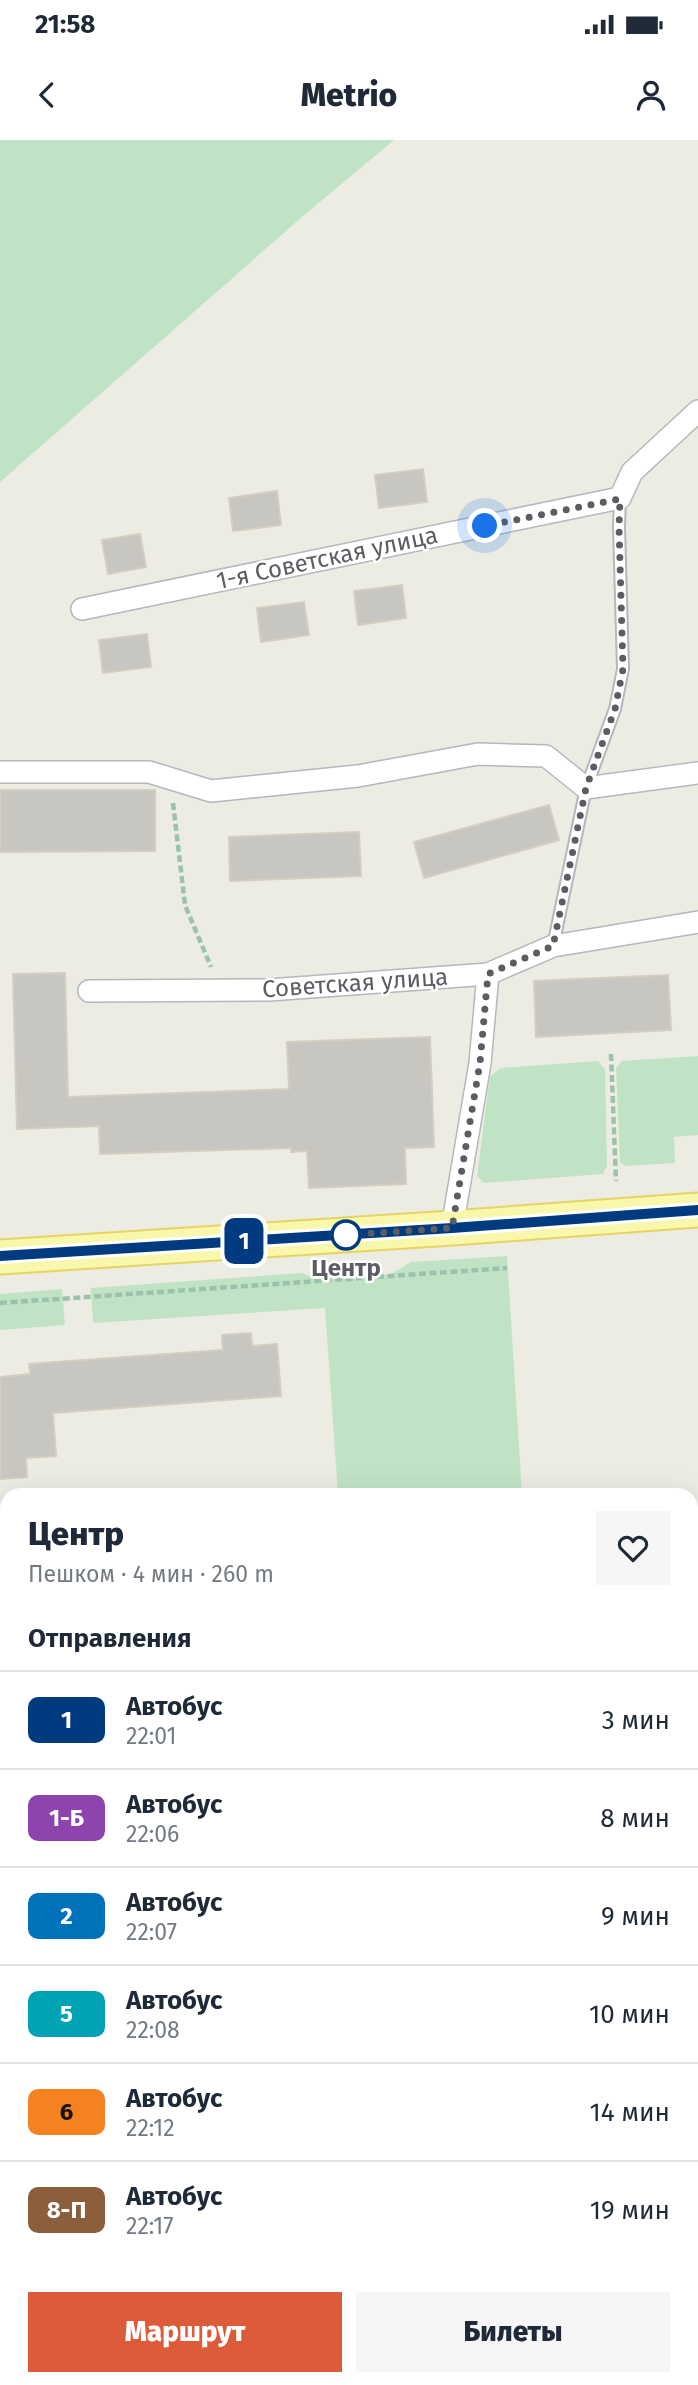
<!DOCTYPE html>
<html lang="ru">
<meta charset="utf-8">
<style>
:root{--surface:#fff;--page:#f6f6f7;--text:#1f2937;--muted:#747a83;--line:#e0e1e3;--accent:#dc5b39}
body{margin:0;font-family:"Fira Sans",sans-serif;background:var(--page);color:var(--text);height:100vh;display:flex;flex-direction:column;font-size:26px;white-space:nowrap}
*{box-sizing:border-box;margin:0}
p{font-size:23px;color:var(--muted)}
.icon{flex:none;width:38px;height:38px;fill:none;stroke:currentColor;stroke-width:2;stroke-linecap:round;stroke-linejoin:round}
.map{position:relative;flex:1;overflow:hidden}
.sheet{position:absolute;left:0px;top:1348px;width:698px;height:898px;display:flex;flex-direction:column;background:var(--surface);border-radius:21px 21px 0 0;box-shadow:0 7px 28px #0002}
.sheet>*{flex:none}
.badge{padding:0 14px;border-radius:10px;font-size:24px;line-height:46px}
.you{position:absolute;width:35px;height:35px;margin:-18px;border:5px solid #fff;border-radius:50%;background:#1a73e8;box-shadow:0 0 0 10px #1a73e833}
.map>.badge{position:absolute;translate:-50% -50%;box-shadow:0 0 0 4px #fff}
h2{padding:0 28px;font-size:26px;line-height:63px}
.round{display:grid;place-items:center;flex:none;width:74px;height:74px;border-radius:0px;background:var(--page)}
.headline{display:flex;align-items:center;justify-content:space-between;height:119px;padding:0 28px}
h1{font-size:33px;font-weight:800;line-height:52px}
.button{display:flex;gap:14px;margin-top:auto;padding:14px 28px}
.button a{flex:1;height:80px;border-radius:0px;background:var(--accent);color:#fff;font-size:28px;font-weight:800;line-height:80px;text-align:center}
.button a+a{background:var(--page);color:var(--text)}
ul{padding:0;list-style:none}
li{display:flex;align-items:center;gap:21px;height:98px;padding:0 28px;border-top:2px solid var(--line)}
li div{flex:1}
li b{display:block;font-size:26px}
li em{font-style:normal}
li .badge{min-width:77px;font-weight:700;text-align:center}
.status{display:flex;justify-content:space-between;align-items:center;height:49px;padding:0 35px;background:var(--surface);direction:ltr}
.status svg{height:19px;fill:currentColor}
header{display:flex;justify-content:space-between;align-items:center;height:91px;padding:0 28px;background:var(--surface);font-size:32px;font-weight:800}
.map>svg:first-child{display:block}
.green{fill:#c1e3c5}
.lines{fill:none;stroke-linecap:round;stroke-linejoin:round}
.river{stroke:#a7caf9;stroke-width:47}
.building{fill:#c8c6c0;stroke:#d1cec2;stroke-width:2}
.service-casing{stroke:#b5b7bc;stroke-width:14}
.minor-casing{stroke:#b5b7bc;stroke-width:24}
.primary-casing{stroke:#e7d362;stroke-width:37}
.path{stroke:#9bc3ab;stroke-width:4.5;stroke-dasharray:7 3.5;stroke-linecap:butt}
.service{stroke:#fff;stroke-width:10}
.minor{stroke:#fff;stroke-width:21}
.primary{stroke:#f9f7ac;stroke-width:33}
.line-casing{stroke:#fff;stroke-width:16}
.line{stroke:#003b80;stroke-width:10}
.walk{stroke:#5b5d63;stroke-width:7;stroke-dasharray:0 12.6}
.stop-dot{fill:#fff;stroke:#003b80;stroke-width:3.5}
.labels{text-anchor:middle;stroke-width:5;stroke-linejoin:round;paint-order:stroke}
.street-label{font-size:24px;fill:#5b5d63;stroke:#fff}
.stop-label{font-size:24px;font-weight:bold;fill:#5b5d63;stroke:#fff}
</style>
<div class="status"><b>21:58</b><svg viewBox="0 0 49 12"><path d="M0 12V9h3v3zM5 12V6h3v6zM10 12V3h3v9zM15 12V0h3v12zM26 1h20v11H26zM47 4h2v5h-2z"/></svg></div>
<header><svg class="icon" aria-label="back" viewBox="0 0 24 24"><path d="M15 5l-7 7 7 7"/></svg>Metrio<svg class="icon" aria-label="person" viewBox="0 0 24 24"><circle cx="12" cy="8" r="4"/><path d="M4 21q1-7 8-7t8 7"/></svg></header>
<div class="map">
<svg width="698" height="2245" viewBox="0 0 698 2245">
<rect width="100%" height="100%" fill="#edece3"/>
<g class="green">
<polygon points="0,0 394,0 310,70 0,342"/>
<polygon points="698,916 698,995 674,997 675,1023 625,1026 620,1022 616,928 622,921"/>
<polygon points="598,921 605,929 607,1026 603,1034 484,1043 477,1036 490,936 501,928"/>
<polygon points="507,1116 522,1354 338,1354 325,1168 93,1183 91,1148 301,1133 321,1140 391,1134 411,1122"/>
<polygon points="62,1149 65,1185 0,1190 0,1154"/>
<polygon points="0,1670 7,1672 7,1747 0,1748"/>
<polygon points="0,1855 7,1855 7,2238 691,2238 691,1985 698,1987 698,2245 0,2245"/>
</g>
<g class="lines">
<g class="river">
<polyline points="0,1816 7,1815"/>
<polyline points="691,1963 698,1964"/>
</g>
</g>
<g class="building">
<polygon points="423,329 427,362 379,368 375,335"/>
<polygon points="277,351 281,385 233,391 229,358"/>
<polygon points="140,394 146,427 108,434 102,400"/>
<polygon points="402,445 406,478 358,485 354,451"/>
<polygon points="304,462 309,495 261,502 257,468"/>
<polygon points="147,494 151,527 103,533 99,500"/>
<polygon points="0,650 155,650 155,711 0,712"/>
<polygon points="549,665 559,700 424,738 414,702"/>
<polygon points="359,692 361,736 230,741 229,697"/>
<polygon points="65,833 68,957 289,949 287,902 430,897 434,1007 405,1008 406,1044 309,1048 307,1011 291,1012 291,1008 100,1014 99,986 17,989 13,834"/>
<polygon points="668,835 671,890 536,897 534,841"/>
<polygon points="251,1193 252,1206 277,1204 281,1256 53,1273 56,1316 26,1318 27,1337 0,1339 0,1237 30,1234 29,1224 223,1210 222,1195"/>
</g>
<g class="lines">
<g class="service-casing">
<polyline id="service" points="553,806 586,648 615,569 623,529 619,387 620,358"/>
</g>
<g class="minor-casing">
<g id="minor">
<polyline points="82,469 620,358 632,332 698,271"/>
<polyline points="0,632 149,632 211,651 358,636 478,614 546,616 586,648 698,633"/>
<polyline points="89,851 269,850 488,834 553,806 698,782"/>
<polyline points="452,1088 480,923 488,834"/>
<polyline points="0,1451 7,1453"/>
<polyline points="691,1705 698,1706"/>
</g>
</g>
<g class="primary-casing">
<polyline id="primary" points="0,1117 452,1088 698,1070"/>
</g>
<g class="path">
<polyline points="173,663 185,765 211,827"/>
<polyline points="611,914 616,1041"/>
<polyline points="0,1163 507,1128"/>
<polyline points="691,2044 698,2040"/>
<polyline points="110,2238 116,2245"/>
<polyline points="401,2238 406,2245"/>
<polyline points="44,2245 51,2238"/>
<polyline points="343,2245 351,2238"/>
<polyline points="437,2245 445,2238"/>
</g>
<use href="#service" class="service"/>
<use href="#minor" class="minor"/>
<use href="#primary" class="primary"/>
</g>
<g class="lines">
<g class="line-casing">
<polyline id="line" points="0,1116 452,1088 698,1070"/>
</g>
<use href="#line" class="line"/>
<polyline class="walk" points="346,1095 452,1088 480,923 488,834 553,806 586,648 615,569 623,529 619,387 620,359 485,386"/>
</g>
<circle class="stop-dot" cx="346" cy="1095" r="14"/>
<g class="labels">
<g class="street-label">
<text transform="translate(327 418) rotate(-12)" y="8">1-я Советская улица</text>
<text transform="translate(355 843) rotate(-4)" y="8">Советская улица</text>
</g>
<g class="stop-label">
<text x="346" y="1136">Центр</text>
</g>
</g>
</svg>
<div class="you" style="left:485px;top:386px"></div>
<b class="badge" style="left:244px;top:1101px;background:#003b80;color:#fff">1</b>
<section class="sheet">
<div class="headline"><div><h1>Центр</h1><p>Пешком · 4 мин · 260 m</p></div><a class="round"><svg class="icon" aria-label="heart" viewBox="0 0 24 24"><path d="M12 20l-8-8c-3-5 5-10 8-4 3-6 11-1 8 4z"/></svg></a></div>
<h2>Отправления</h2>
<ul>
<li><span class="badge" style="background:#003b80;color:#fff">1</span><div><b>Автобус</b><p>22:01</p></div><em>3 мин</em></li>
<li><span class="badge" style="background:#8e44ad;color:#fff">1-Б</span><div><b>Автобус</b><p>22:06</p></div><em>8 мин</em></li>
<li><span class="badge" style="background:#0072bc;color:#fff">2</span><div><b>Автобус</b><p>22:07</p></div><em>9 мин</em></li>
<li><span class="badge" style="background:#00a3b4;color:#fff">5</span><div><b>Автобус</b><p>22:08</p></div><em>10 мин</em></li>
<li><span class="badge" style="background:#f58220;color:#111">6</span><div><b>Автобус</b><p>22:12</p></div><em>14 мин</em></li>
<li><span class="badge" style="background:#8b5e3c;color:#fff">8-П</span><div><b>Автобус</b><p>22:17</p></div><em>19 мин</em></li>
</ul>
<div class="button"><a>Маршрут</a><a>Билеты</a></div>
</section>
</div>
